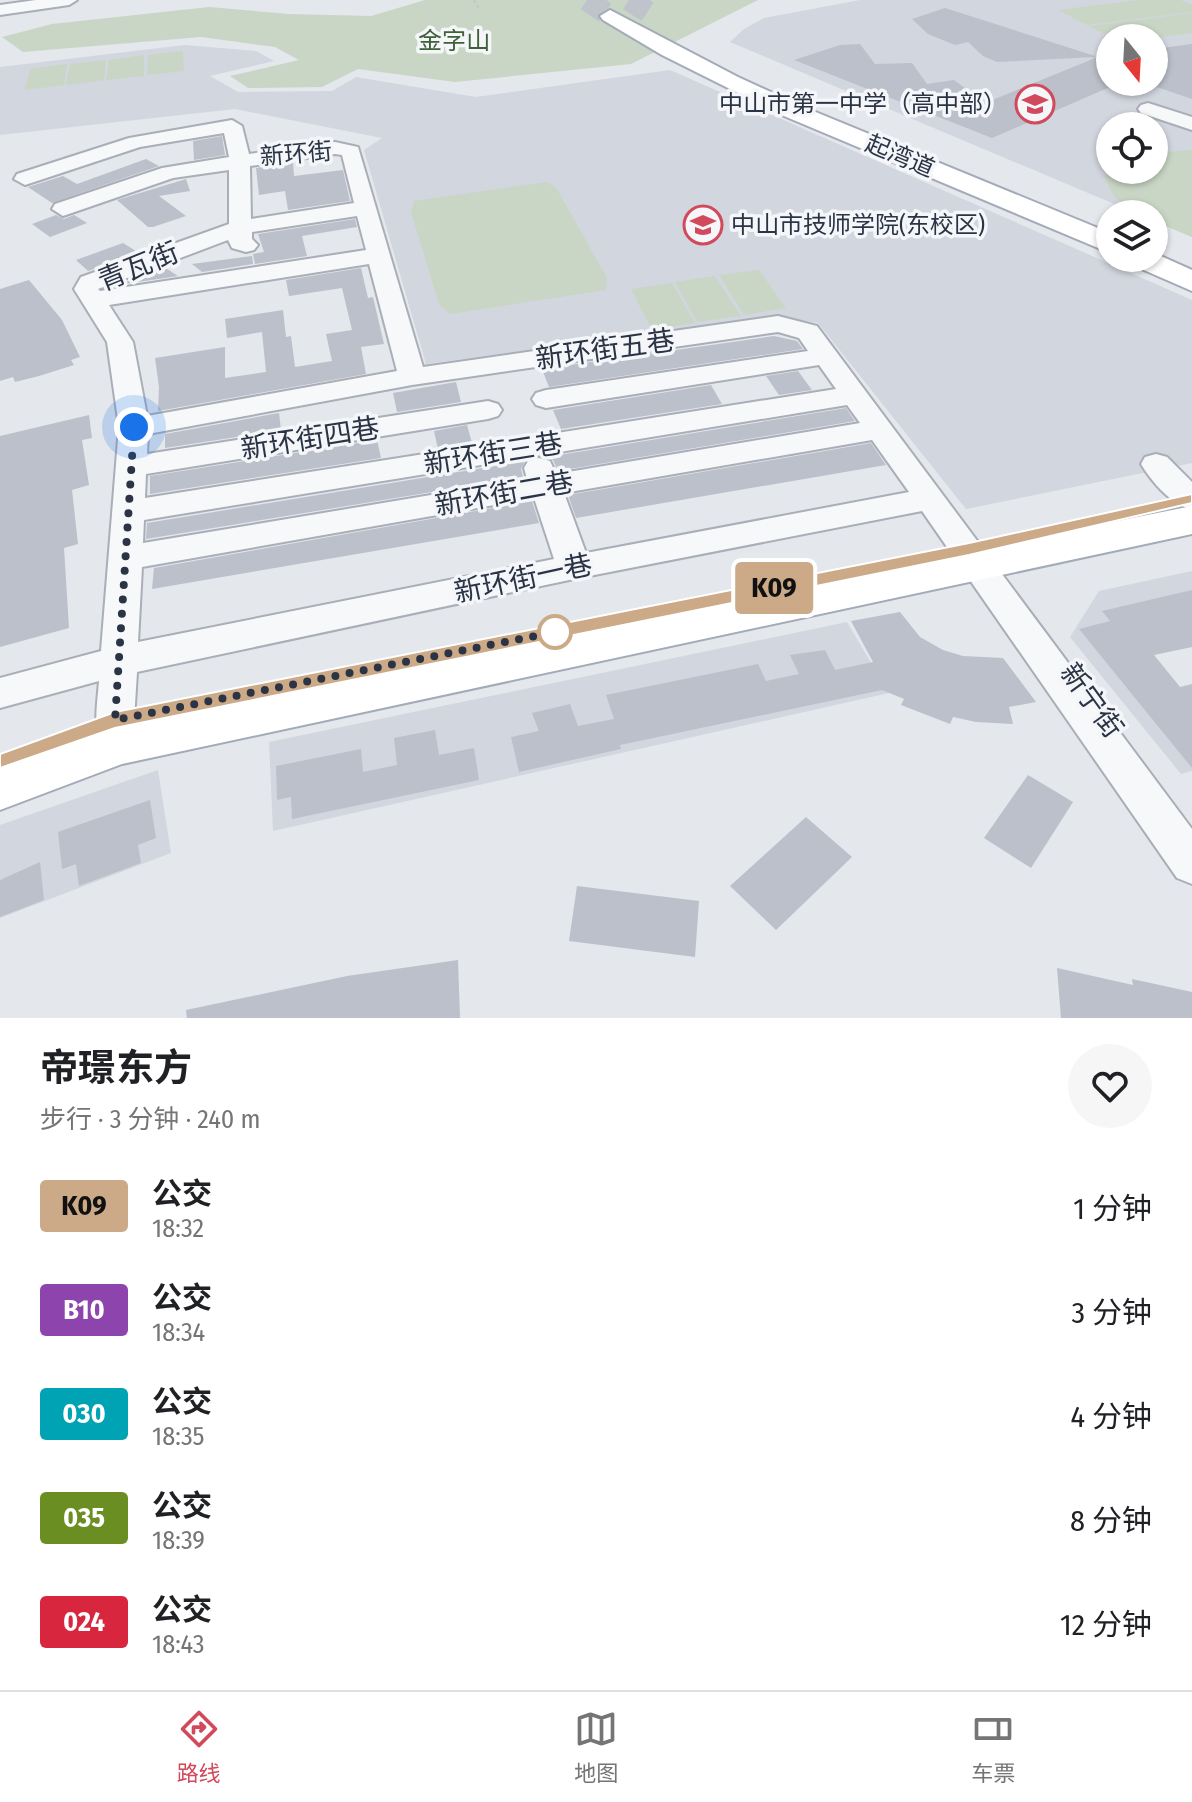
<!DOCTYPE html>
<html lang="zh">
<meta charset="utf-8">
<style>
:root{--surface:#fff;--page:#f6f6f6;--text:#202124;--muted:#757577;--line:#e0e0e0;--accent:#d1495b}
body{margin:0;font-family:"Fira Sans Condensed","Noto Sans SC",sans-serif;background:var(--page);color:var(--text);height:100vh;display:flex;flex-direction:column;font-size:30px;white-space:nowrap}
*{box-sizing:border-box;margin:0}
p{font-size:26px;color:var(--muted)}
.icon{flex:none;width:44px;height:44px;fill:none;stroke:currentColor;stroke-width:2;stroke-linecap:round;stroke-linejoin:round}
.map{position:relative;height:1018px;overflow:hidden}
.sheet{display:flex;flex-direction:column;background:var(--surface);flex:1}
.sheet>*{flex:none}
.badge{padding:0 16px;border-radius:6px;font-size:28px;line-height:52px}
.needle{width:52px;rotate:162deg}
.buttons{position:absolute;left:1096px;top:24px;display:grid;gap:16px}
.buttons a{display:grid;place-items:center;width:72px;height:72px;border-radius:50%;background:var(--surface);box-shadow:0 2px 6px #0004;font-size:40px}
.you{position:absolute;width:40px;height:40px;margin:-20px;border:6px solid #fff;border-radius:50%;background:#1a73e8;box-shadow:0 0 0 12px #1a73e833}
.map>.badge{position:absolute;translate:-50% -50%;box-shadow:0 0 0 4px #fff}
.round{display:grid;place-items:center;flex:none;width:84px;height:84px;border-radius:42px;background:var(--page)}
.headline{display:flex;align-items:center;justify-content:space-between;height:136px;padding:0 40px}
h1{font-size:38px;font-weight:700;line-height:60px}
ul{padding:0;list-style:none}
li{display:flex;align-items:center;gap:24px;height:104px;padding:0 40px}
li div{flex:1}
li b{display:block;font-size:30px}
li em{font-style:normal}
li .badge{min-width:88px;font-weight:700;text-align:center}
.tab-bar{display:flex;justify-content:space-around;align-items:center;height:112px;border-top:2px solid var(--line);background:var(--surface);font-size:22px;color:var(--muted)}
.tab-bar a{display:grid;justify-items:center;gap:4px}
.tab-bar .current{color:var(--accent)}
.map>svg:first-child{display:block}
.built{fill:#d2d6de;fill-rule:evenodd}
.green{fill:#c9d6c5}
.building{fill:#bbc0ca}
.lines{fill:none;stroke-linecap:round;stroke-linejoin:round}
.major-tunnel{stroke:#bfc3cb;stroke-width:22;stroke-dasharray:22 11;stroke-linecap:butt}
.minor-casing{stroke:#a9aeb7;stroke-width:4}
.major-casing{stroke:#a3abb8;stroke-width:4}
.path{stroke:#c2c5cb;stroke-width:2;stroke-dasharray:3 3;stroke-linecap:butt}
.minor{fill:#f7f8fa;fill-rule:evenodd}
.major{fill:#fff;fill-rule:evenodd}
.line{fill:#ca8;stroke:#fff;stroke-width:2}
.walk{stroke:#2b3445;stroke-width:8;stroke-dasharray:0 14.4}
.stop-dot{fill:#fff;stroke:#ca8;stroke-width:4}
.labels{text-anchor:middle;stroke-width:7;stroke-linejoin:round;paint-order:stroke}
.far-park-label{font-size:24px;fill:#3f6138;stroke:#f4f6f9}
.far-poi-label{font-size:24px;fill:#2b3445;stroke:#f4f6f9;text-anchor:end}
.far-street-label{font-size:24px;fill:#2b3445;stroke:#f4f6f9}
.street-label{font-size:28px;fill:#2b3445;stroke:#f4f6f9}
</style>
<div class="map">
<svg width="1192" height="1018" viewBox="0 0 1192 1018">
<rect width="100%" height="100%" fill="#e4e7ec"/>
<g class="built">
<path d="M 860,0 L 1192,0 L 1192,237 L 1154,221 L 1154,214 L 1138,214 L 730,42 L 744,29 L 764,18 ZM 1110,38 L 1154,38 L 1154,82 L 1110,82 ZM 1110,126 L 1154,126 L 1154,170 L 1110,170 Z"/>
<polygon points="185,45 256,51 274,61 210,76 238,92 332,91 356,77 476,97 670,70 1192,300 1192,463 966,509 818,323 779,317 426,364 364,150 382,138 235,109 0,135 0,67"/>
<polygon points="1192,571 1192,641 1142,652 1192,711 1192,771 1181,774 1070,637 1099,591"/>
<polygon points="847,622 889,693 273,831 269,742"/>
<polygon points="158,770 171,853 0,918 0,825"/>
</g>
<g class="green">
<polygon points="425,0 758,0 631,64 455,82 358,69 322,87 248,88 230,76 299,60 275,47 201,37 23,52 2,37 52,24 209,7 289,14 371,16"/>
<polygon points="1138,0 1181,0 1192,5 1192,12 1087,25 1058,10"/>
<polygon points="1192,13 1192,33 1153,38 1112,38 1089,26"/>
<polygon points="183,51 184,71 147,75 148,55"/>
<polygon points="144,55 144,76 106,80 109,60"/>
<polygon points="106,60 104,80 66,85 70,64"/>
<polygon points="67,64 64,85 25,90 30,69"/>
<path d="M 1192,150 L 1192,237 L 1154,221 L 1154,214 C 1127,214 1114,201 1104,176 L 1110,165 L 1110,170 L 1154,170 L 1154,153 Z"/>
<polygon points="547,182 557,189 607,278 606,290 450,314 439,304 411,212 414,201"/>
<polygon points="759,270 786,308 744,315 719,275"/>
<polygon points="715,276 741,316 697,322 675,282"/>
<polygon points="672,283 695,323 652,330 631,289"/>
</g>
<g class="building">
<polygon points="945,8 1095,56 1095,57 997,62 983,56 968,42 955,45 928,34 912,19"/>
<polygon points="860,44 875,64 912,63 927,84 954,80 985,103 1110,52 1110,87 992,138 794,60 840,45"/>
<polygon points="1192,44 1192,99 1154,86 1154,49"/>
<polygon points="222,136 225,155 194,160 193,141"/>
<polygon points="146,159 159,166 52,203 28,187 63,176 77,184"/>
<polygon points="293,163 294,176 343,170 350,201 288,210 285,191 259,195 256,168"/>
<polygon points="186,179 190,191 159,196 186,216 153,227 148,227 117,200"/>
<polygon points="56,215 64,219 74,215 87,223 50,237 32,224"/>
<polygon points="355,219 357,227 302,236 307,256 255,264 253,254 264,252 258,234"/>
<polygon points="123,243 139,253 88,271 76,260"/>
<polygon points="252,256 253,264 202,272 192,264"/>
<polygon points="164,267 178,276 125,284 125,282"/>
<polygon points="361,268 368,298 373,297 384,344 361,347 366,374 158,411 159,387 155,358 225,347 225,378 266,372 262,332 227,338 225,319 283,310 286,337 291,336 295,367 332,361 326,334 352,330 342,288 289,296 286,280"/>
<polygon points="29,280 62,320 80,357 71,360 74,365 39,376 15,382 13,377 0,381 0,289"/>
<polygon points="774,336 797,341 803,349 549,387 542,369"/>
<polygon points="798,371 812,390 779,395 766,376"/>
<polygon points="456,382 461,402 397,412 393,393"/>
<polygon points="711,385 722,404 561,429 553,410"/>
<polygon points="846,408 855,421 558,471 553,460 547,457"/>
<polygon points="279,413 281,430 165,448 165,434"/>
<polygon points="89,415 92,438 82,440 89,485 72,490 78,544 64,548 69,628 0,647 0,436"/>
<polygon points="467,425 472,443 438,449 434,431"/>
<polygon points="377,440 381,458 150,494 150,476"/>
<polygon points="871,443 886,465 576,518 568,495"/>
<polygon points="525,461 521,469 523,477 146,539 147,523"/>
<polygon points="532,501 539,523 152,589 154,568"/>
<polygon points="1192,590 1192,647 1154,655 1180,687 1192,684 1192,768 1079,629 1110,621 1102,611"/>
<polygon points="900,612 920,637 943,650 963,656 1003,658 1036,702 1009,707 1013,724 976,722 953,717 950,724 901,705 904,699 882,690 620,745 621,749 519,772 511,737 539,731 532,713 570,704 578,726 614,719 606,695 758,664 766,681 799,674 790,655 825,650 835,670 873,662 851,621"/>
<polygon points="435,730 439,755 474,748 479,780 292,819 291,797 277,800 276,766 361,749 363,772 397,765 394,738"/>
<polygon points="1028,775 1073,802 1031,868 984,838"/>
<polygon points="150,800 156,838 138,845 141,863 79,886 76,864 62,869 58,832"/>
<polygon points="806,817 852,857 776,930 730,886"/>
<polygon points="40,862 44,900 0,917 0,880"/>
<polygon points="577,886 699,901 695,957 569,941"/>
<polygon points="458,960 460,1018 187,1018 186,1010 347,976"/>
<polygon points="1057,968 1133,985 1132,979 1192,992 1192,1018 1061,1018"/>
</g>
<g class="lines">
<g class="major-tunnel">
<polyline points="587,0 610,16"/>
<polyline points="629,0 648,12"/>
</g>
<g class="minor-casing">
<g id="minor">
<polygon points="36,0 77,0 69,5 0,15 0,5"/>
<polygon points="1148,103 1192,117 1192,130 1141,113 1138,109 1141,105"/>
<path d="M 232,120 L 242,126 L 249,154 L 335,142 L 358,147 L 423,367 L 778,316 L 817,326 L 1192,829 L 1192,884 L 1177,878 L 922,511 L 574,579 L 137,672 L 134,720 L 138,744 L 132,756 L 118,761 L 104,756 C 92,732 97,707 99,681 L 0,708 L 0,678 L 101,651 L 119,427 L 107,342 L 74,289 L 81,277 L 229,224 L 229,170 L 173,178 L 63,216 L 52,209 L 55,204 L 162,168 L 229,157 L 224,133 L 140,147 L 25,185 L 14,179 L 17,174 L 129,138 ZM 335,154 L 342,155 L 354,203 L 251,219 L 250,166 ZM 357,216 L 366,250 L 100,291 L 98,289 L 228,240 L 232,248 L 246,252 L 254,250 L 258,245 L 252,239 L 252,232 ZM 369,264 L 397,371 L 147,416 L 133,342 L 109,305 ZM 778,332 L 799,338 L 808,351 L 546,390 L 536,393 L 532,399 L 536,405 L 546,408 L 819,365 L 836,389 L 145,498 L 146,474 L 488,419 L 498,416 L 502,410 L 498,404 L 488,401 L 147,454 L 148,434 L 412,385 ZM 847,405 L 860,423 L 556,474 L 550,461 L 539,458 L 528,461 L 524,468 L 527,479 L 143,543 L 144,520 ZM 872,440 L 909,492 L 586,553 L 564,493 ZM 534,498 L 554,559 L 138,642 L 142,567 Z"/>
<path d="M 1156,454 L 1167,457 L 1192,482 L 1192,509 C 1172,506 1151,481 1141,464 L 1145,457 Z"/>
</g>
</g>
<g class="major-casing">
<g id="major">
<polygon points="610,10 738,77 801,106 1110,233 1110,253 784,116 662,55 603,20 600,16"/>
<polygon points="1154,253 1192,270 1192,291 1130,264 1126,258 1154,258"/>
<polygon points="1192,506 1192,534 122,764 0,810 0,766 118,723"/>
</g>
</g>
<polyline class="path" points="474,0 479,9"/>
<use href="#minor" class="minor"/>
<use href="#major" class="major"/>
</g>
<polygon class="line" points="1192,494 1192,503 969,555 115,728 0,768 0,754 115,712 969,543"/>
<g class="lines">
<polyline class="walk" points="134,427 115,720 555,632"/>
</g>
<defs>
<g id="school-ring" transform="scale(2)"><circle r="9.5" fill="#f4f6f9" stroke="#d1495b" stroke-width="1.5"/><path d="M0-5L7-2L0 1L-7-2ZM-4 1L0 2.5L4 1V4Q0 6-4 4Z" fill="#d1495b"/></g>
<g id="university-ring" transform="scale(2)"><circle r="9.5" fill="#f4f6f9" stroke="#d1495b" stroke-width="1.5"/><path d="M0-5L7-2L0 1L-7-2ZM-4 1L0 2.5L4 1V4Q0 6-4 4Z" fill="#d1495b"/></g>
</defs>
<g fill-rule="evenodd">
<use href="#school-ring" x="1035" y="104"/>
<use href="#university-ring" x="703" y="225"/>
</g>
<circle class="stop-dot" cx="555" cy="632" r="16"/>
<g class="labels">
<g class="far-park-label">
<text x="454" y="49">金字山</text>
</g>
<g class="far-poi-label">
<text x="1007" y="112">中山市第一中学（高中部）</text>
<text x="731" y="233" text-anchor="start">中山市技师学院(东校区)</text>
</g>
<g class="far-street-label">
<text transform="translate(296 154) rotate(-5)" y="8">新环街</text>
<text transform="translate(900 156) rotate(23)" y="8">起湾道</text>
</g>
<g class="street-label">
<text transform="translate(138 266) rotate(-22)" y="10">青瓦街</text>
<text transform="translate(605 349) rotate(-8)" y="10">新环街五巷</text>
<text transform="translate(310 438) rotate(-9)" y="10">新环街四巷</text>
<text transform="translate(493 453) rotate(-9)" y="10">新环街三巷</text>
<text transform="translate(504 493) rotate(-10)" y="10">新环街二巷</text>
<text transform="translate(523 578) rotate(-12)" y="10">新环街一巷</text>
<text transform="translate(1092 700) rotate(54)" y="10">新宁街</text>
</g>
</g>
</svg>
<div class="buttons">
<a><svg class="needle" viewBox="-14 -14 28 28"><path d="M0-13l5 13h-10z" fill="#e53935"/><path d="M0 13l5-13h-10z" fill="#757577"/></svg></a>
<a><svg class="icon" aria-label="locate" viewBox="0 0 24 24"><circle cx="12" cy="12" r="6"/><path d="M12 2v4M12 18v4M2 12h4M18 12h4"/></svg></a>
<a><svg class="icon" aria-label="layers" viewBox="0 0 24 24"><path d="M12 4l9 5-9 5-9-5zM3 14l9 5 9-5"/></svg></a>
</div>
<div class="you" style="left:134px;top:427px"></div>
<b class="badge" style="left:774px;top:588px;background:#ca8;color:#111">K09</b>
</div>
<section class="sheet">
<div class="headline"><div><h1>帝璟东方</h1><p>步行 · 3 分钟 · 240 m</p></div><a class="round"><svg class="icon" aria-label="heart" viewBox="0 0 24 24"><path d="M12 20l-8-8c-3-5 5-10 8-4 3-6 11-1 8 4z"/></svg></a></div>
<ul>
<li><span class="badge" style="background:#ca8;color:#111">K09</span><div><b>公交</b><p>18:32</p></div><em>1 分钟</em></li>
<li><span class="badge" style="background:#8e44ad;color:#fff">B10</span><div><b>公交</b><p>18:34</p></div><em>3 分钟</em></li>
<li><span class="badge" style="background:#00a3b4;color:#fff">030</span><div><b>公交</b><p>18:35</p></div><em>4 分钟</em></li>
<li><span class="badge" style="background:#6b8e23;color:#fff">035</span><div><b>公交</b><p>18:39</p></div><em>8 分钟</em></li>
<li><span class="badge" style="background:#d7263d;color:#fff">024</span><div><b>公交</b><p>18:43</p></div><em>12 分钟</em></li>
</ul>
</section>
<nav class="tab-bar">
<a class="current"><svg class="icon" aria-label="directions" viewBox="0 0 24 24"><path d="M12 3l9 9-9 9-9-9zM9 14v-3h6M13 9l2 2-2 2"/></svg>路线</a>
<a><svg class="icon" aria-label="map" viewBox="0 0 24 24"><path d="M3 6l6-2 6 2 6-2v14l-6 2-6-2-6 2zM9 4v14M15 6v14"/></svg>地图</a>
<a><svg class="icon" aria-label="tickets" viewBox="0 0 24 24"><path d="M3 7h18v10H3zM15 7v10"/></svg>车票</a>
</nav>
